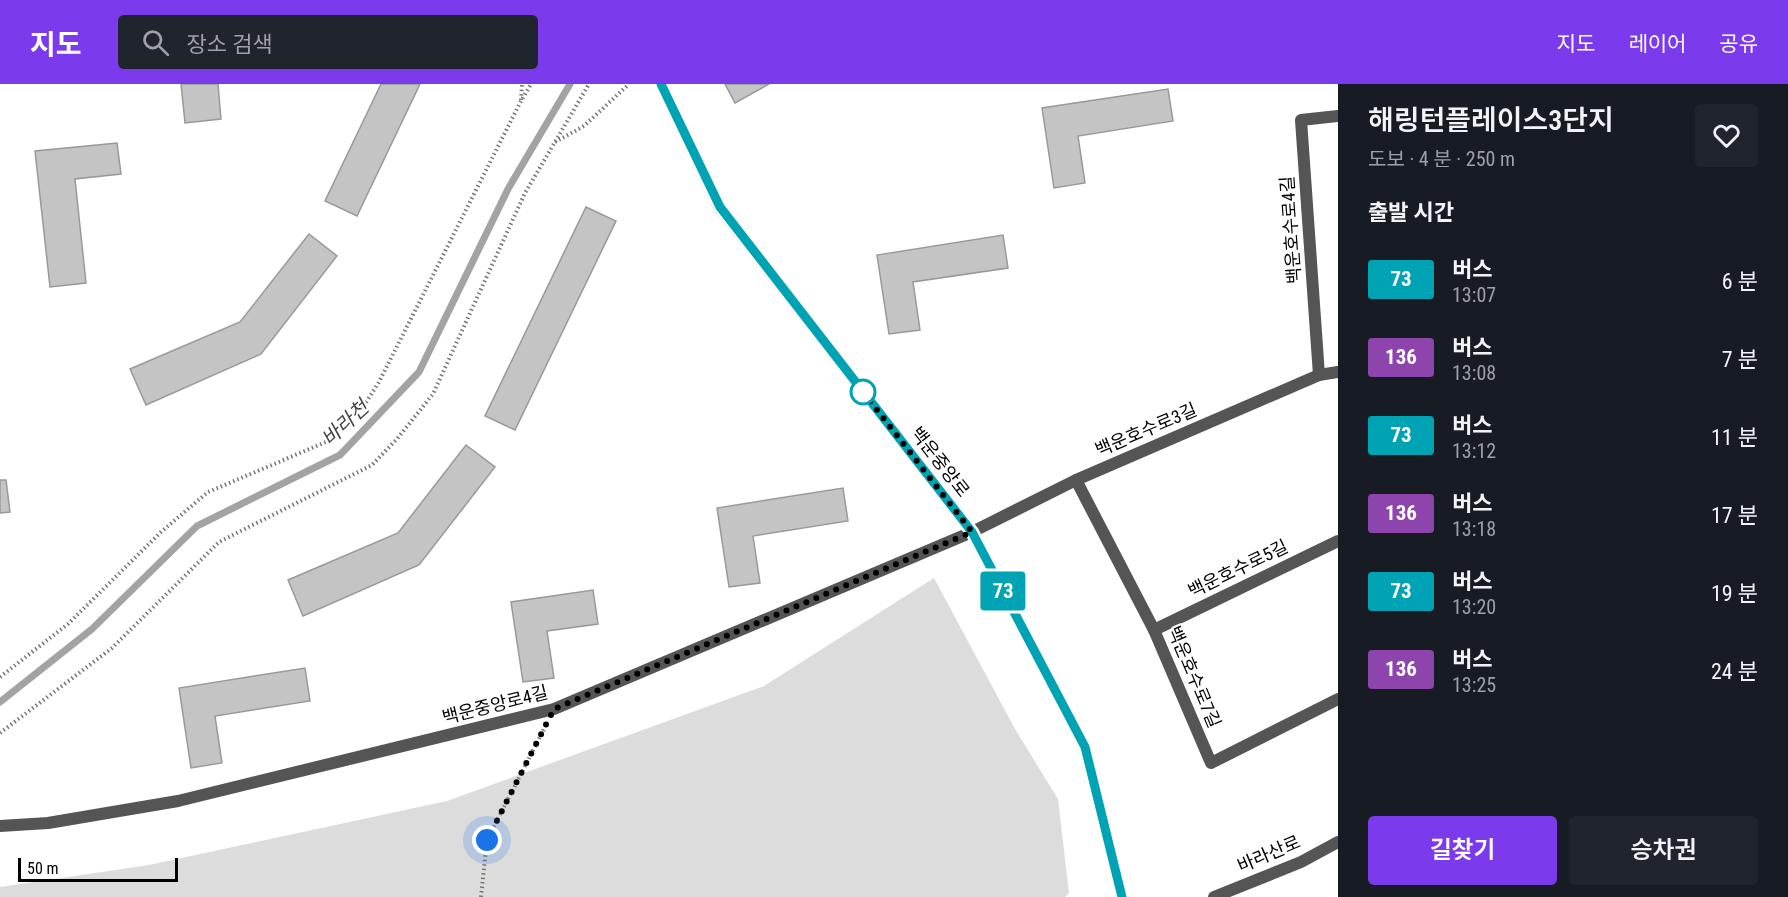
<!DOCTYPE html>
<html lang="ko">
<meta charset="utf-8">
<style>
:root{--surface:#171b24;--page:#20242c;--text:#f1f3f6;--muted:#9ea1a6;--accent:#7c3aed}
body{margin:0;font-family:"Roboto Condensed","Noto Sans KR",sans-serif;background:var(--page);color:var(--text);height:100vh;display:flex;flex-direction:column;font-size:22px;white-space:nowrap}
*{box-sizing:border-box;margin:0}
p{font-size:20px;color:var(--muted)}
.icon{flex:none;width:33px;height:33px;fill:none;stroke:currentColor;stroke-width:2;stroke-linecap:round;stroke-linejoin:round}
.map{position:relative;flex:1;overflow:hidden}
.side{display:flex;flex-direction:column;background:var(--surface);width:450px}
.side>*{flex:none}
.badge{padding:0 12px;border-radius:4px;font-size:21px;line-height:39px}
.scale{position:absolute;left:18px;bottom:15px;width:160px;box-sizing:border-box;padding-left:6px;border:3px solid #000;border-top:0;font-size:16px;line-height:21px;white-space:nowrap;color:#000;-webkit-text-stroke:4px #fff;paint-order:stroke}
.you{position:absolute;width:30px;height:30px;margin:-15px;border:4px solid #fff;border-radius:50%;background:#1a73e8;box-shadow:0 0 0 9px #1a73e833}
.map>.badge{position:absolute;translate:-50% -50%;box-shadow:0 0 0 3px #fff}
h2{padding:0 30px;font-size:22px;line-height:54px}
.round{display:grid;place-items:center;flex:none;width:63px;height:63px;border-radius:6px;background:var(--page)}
.overview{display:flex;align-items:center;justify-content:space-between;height:102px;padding:0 30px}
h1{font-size:28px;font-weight:600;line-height:45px}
.cta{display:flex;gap:12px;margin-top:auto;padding:12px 30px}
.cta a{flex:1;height:69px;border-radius:6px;background:var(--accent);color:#fff;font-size:24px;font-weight:600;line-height:69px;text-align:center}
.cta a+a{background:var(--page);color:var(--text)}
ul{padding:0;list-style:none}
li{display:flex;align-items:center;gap:18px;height:78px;padding:0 30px}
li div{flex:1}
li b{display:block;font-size:22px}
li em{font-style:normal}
li .badge{min-width:66px;font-weight:700;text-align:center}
header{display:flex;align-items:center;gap:36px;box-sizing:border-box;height:84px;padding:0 30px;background:var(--accent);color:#fff}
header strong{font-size:28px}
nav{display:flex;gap:33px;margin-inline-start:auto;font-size:21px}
.search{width:420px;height:54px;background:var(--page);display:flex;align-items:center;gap:15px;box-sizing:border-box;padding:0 21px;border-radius:6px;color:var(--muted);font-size:22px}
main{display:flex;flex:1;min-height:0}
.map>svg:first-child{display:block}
.green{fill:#dcdcdc}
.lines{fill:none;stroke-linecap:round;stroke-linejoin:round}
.stream{stroke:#a3a3a3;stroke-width:7}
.building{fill:#c4c4c4;stroke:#999;stroke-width:1.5}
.path{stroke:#777;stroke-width:4;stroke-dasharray:1.5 3;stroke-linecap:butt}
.minor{stroke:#555;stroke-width:12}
.tertiary{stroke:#555;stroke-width:12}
.line-casing{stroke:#fff;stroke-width:14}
.line{stroke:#00a3b4;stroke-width:9}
.walk{stroke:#000;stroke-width:6;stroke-dasharray:0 10.8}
.stop-dot{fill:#fff;stroke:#00a3b4;stroke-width:3}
.labels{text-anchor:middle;stroke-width:4.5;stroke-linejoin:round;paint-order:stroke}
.street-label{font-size:18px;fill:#000;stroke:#fff}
.water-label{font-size:20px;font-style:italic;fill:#444;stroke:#fff}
</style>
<header>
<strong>지도</strong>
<div class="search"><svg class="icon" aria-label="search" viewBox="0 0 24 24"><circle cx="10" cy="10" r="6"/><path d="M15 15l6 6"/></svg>장소 검색</div>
<nav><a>지도</a><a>레이어</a><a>공유</a></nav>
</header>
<main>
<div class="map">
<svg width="1338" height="813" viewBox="0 0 1338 813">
<rect width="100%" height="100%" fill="#fff"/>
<polygon class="green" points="934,494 1015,645 1058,715 1069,809 1065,813 0,813 0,803 149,781 447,717 764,602"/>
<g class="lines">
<polyline class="stream" points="0,618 92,545 197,442 340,371 419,288 508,105 570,0"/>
</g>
<g class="building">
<polygon points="181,0 218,0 221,35 185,39"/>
<polygon points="381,0 420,0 357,132 325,117"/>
<polygon points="725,0 769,0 735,19"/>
<polygon points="1168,5 1173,37 1078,52 1085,99 1054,104 1042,24"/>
<polygon points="117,59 121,90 75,95 86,199 50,203 35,67"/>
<polygon points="586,123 616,137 515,346 485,332"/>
<polygon points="309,150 337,172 261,270 146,321 130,285 240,238"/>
<polygon points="1003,151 1008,184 913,198 920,246 889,250 877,171"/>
<polygon points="466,361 495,383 419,481 303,532 288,496 398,449"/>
<polygon points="0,396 6,396 10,428 0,429"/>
<polygon points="843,404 848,437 753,452 760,499 729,503 717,424"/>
<polygon points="593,506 598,540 547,547 554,594 523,598 511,518"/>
<polygon points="305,584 310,617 215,632 222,679 191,684 179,604"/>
</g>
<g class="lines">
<g class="path">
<polyline points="521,16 522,0"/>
<polyline points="555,58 584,42 629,0"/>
<polyline points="0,593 68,540 161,448 208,408 326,358 360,328 379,298 521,17 531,0"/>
<polyline points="0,649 112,564 219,458 372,381 397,355 433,310 525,109 589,0"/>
<polyline points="481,813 487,756 544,645"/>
</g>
<g class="minor">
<polyline points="1319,291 1301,36 1338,32"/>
<polyline points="1076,396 1154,546 1211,679 1338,615"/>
<polyline points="1154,546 1338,457"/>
<polyline points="0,742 48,739 178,717 554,625 972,448 1076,396 1319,291 1338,288"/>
</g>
<g class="tertiary">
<polyline points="661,0 719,123 972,448 1085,663 1122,813"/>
<polyline points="1214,813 1301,778 1338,758"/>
</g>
</g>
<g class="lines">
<g class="line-casing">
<polyline id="line" points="661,0 720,123 972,448 1085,663 1122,813"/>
</g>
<use href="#line" class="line"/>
<polyline class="walk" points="487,756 554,625 972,448 860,304 863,308"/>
</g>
<circle class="stop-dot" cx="863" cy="308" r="12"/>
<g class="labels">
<g class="street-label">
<text transform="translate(1291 146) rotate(-94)" y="6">백운호수로4길</text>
<text transform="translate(1146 346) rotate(-23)" y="6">백운호수로3길</text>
<text transform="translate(940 378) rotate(52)" y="6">백운중앙로</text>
<text transform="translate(1238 485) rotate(-26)" y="6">백운호수로5길</text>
<text transform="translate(1194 593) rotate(67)" y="6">백운호수로7길</text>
<text transform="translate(495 621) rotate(-14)" y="6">백운중앙로4길</text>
<text transform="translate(1269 770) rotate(-23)" y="6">바라산로</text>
</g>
<g class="water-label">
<text transform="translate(345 339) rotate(-43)" y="7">바라천</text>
</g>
</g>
</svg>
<div class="scale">50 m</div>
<div class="you" style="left:487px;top:756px"></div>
<b class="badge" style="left:1003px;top:507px;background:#00a3b4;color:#fff">73</b>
</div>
<section class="side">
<div class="overview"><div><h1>해링턴플레이스3단지</h1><p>도보 · 4 분 · 250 m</p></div><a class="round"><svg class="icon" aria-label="heart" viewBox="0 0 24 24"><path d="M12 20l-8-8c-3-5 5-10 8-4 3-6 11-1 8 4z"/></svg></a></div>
<h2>출발 시간</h2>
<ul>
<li><span class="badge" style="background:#00a3b4;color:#fff">73</span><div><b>버스</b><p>13:07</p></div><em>6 분</em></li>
<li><span class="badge" style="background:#8e44ad;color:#fff">136</span><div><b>버스</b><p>13:08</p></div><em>7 분</em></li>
<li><span class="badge" style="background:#00a3b4;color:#fff">73</span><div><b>버스</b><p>13:12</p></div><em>11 분</em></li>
<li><span class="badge" style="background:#8e44ad;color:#fff">136</span><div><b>버스</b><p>13:18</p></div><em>17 분</em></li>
<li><span class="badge" style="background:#00a3b4;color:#fff">73</span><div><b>버스</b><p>13:20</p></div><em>19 분</em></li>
<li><span class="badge" style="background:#8e44ad;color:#fff">136</span><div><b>버스</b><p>13:25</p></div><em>24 분</em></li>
</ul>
<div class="cta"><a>길찾기</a><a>승차권</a></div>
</section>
</main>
